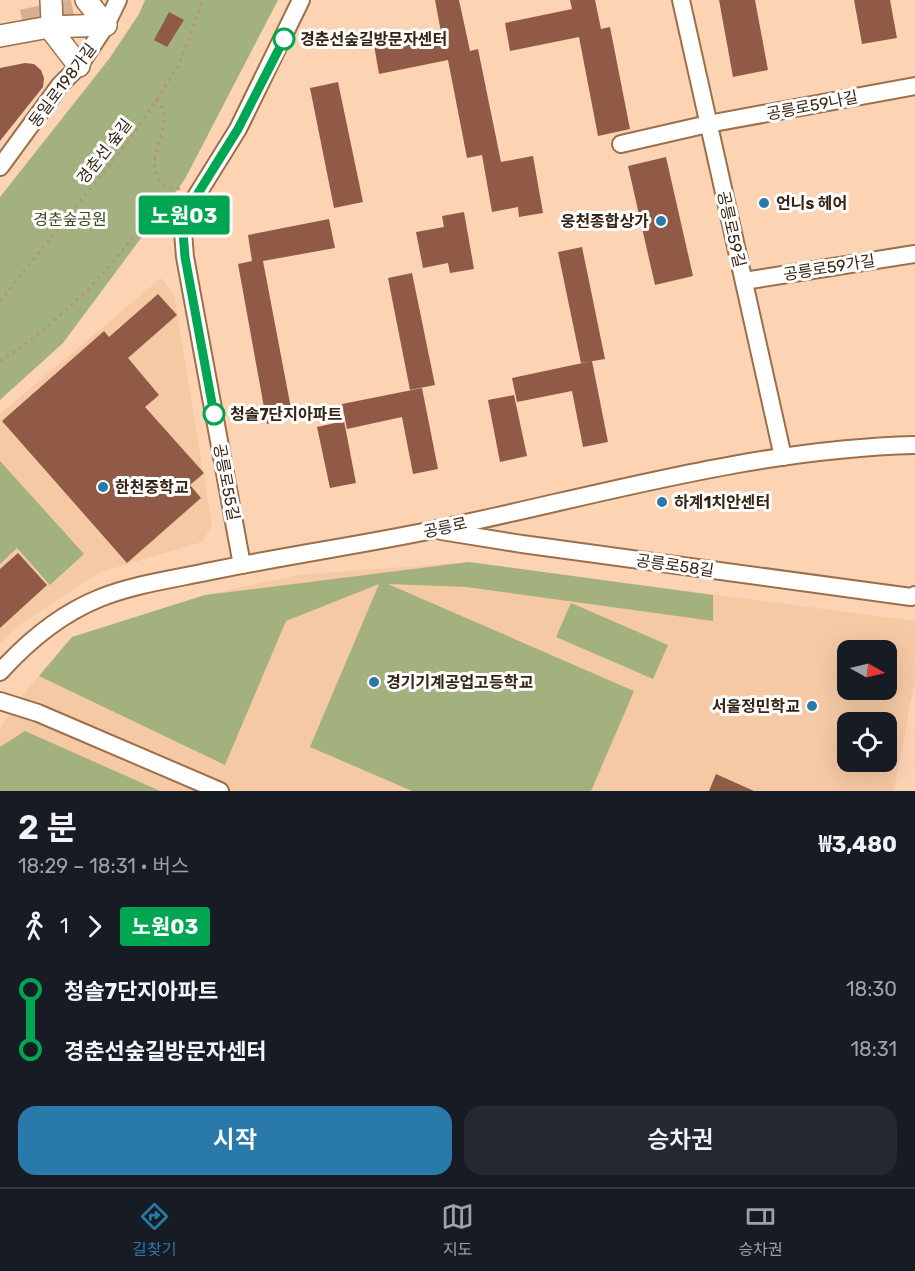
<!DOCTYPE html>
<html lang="ko">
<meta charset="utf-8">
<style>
:root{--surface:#171b24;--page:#242831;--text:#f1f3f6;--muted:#9ea1a6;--line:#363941;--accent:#2a79ab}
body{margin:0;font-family:Rubik,"Noto Sans KR",sans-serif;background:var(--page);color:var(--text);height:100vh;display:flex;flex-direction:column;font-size:22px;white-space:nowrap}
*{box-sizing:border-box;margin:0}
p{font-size:20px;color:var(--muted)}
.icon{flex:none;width:33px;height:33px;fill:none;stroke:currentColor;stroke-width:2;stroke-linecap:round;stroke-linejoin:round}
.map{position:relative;height:791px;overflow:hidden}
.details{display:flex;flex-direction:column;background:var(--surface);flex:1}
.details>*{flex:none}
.badge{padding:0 12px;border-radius:4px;font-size:21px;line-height:39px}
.needle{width:39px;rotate:98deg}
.controls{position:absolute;left:837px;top:640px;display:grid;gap:12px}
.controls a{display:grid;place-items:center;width:60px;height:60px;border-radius:12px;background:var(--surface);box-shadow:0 6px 24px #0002;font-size:30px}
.map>.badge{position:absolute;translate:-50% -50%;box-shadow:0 0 0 3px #fff}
.legs{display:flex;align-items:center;gap:9px;height:66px;padding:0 18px;font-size:20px}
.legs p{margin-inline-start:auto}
.overview{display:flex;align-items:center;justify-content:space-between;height:102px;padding:0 18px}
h1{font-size:33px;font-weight:600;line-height:45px}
.action{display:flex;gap:12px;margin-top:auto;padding:12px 18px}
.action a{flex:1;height:69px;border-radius:18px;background:var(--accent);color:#fff;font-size:24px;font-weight:600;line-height:69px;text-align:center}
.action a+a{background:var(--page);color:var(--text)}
ul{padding:0 18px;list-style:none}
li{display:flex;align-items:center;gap:21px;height:60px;font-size:22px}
li i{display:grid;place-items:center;width:9px;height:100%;margin:0 8px;background:currentColor}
li i::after{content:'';width:15px;height:15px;margin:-8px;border:4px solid;border-radius:50%;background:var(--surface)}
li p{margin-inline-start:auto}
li:first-child i{background:linear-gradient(#0000 50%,currentColor 0)}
li:last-child i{background:linear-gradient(currentColor 50%,#0000 0)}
.menu{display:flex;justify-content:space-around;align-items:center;height:84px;border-top:2px solid var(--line);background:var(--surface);font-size:16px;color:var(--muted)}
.menu a{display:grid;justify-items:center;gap:3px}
.menu .on{color:var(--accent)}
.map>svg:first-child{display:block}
.built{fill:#f5c9a4;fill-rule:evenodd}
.green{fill:#a3b17f}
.building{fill:#905a46}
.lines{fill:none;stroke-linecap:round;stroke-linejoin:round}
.major-tunnel{stroke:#d5b194;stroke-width:21;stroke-dasharray:21 10;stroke-linecap:butt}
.minor-casing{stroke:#9c6f49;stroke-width:20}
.major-casing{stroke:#9c6f49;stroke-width:24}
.path{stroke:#b6957b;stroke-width:3;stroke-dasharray:3 4.5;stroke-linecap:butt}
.minor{stroke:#fff;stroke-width:16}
.major{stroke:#fff;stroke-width:21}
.line-1-casing{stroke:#fff;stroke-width:14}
.line-1{stroke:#00a651;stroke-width:9}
.stop-1-dot{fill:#fff;stroke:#00a651;stroke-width:3}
.poi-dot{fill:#2a79ab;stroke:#fefefe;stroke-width:2}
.labels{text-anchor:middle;stroke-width:6;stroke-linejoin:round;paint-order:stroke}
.stop-label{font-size:16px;font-weight:bold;fill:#372414;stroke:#fefefe;text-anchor:start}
.street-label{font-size:16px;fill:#372414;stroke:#fefefe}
.poi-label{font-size:16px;font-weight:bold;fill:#372414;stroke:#fefefe;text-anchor:start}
.park-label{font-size:16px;fill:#3a4514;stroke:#fefefe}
</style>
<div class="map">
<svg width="915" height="791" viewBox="0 0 915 791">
<rect width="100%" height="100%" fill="#fcd4b4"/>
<g class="built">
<polygon points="161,278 174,294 212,526 202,542 98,573 18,626 0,643 0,414"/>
<path d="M 469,562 L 915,621 L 915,680 L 894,791 L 0,791 L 0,728 L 29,687 L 72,637 L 205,595 L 298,575 ZM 848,651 L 886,651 L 886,690 L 848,690 ZM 848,723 L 886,723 L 886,762 L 848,762 Z"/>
</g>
<g class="green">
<polygon points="145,0 278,0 185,179 63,343 0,400 0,197 109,59 139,14"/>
<polygon points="0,461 84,554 50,585 17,548 0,564"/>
<polygon points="469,562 713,595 713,621 466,587 388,584 634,691 591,791 412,791 310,747 379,584 286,621 225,765 39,676 72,637 205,595"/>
<polygon points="571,603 668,645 653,679 556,637"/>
<polygon points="25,731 160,791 0,791 0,747"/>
</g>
<g class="building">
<polygon points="435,0 459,0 470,51 478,49 501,162 533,156 543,213 519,217 518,207 492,212 482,155 467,158 448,60 379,74 374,45 441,32"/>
<polygon points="570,0 595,0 601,29 610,27 630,129 598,136 579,37 510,51 505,23 572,9"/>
<polygon points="719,0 755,0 768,70 733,77"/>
<polygon points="854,0 890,0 897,38 862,44"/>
<polygon points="169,12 184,20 167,47 154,40"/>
<polygon points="25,63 34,64 41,70 44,78 43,87 0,141 0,68"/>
<polygon points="338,82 363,202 334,208 310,88"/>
<polygon points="666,157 693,276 655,285 628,166"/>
<polygon points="464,212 474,269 450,273 448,263 423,268 416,232 444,227 442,216"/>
<polygon points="329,219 335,248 263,261 293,419 267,424 238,264 252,261 248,235"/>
<polygon points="582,247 605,359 581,363 558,252"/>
<polygon points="412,273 435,385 410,390 388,278"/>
<polygon points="158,294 177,315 128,358 159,395 145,407 204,473 190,485 201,498 127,563 2,421 104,331 109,337"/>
<polygon points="592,361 608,442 583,447 572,391 517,402 512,378"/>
<polygon points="422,388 438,469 413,474 402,417 347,429 342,404"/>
<polygon points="514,395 527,456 500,462 488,400"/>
<polygon points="344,421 356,483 330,488 317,427"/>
<polygon points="18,553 47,585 0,628 0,569"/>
<polygon points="716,774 754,791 709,791"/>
</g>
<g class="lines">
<polyline class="major-tunnel" points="22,20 120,0"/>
<g class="minor-casing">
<g id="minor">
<polyline points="681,0 783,457"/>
<polyline points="621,144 708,124 915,86"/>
<polyline points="0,167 60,85 79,66 106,25 118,0"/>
<polyline points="744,281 915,254"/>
<polyline points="441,531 522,544 911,597 915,595"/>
<polyline points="242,565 185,257 182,219 238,129 301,0"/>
<path d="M 0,672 C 28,641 60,614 100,598 C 135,584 174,579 211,571 C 285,556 360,545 433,530 C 593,497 751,449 915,445"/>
<polyline points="0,701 38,713 220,791"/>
</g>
</g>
<g class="major-casing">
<g id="major">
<polyline points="86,0 106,25"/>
<polyline points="49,27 106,25"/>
<polyline points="49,27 79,66"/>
<polyline points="0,36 49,27 52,22 51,0"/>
</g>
</g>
<g class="path">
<path d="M 156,100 C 178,118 146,152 157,176 C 159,180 163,184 166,187 L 181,189"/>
<polyline points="0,301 131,138 179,65 203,0"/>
<path d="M 0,361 C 38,337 76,303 106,270 C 130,243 149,213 179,192"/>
</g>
<use href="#minor" class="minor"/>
<use href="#major" class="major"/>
</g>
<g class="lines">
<g class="line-1-casing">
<polyline id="line-1" points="214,414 185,257 182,219 238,129 284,39"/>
</g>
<use href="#line-1" class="line-1"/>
</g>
<g class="stop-1-dot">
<circle cx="284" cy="39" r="10"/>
<circle cx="214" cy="414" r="10"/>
</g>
<g class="poi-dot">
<circle cx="764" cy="203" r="6"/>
<circle cx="661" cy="221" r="6"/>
<circle cx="103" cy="487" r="6"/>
<circle cx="662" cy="502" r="6"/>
<circle cx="374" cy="682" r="6"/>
<circle cx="812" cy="706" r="6"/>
</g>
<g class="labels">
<g class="stop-label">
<text x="300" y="45">경춘선숲길방문자센터</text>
<text x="230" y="420">청솔7단지아파트</text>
</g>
<g class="street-label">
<text transform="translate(62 85) rotate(-53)" y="6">동일로198가길</text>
<text transform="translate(812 105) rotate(-11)" y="6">공릉로59나길</text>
<text transform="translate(104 151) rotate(-52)" y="6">경춘선 숲길</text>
<text transform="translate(732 229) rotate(77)" y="6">공릉로59길</text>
<text transform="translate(829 267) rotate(-9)" y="6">공릉로59가길</text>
<text transform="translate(227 482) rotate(79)" y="6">공릉로55길</text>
<text transform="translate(445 527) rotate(-12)" y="6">공릉로</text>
<text transform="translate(675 565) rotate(8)" y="6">공릉로58길</text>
</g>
<g class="poi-label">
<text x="776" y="209">언니s 헤어</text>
<text x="649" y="227" text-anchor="end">웅천종합상가</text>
<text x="115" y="493">한천중학교</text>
<text x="674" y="508">하계1치안센터</text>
<text x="386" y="688">경기기계공업고등학교</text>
<text x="800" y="712" text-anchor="end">서울정민학교</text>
</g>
<g class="park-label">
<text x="70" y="225">경춘숲공원</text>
</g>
</g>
</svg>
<div class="controls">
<a><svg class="needle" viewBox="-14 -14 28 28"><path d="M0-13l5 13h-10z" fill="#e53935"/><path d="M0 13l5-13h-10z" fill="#9ea1a6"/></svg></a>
<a><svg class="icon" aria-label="locate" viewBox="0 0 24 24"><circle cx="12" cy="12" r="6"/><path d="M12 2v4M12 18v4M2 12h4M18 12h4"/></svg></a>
</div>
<b class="badge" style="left:184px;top:215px;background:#00a651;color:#fff">노원03</b>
</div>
<section class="details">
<div class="overview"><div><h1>2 분</h1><p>18:29 – 18:31 · 버스</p></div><b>₩3,480</b></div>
<div class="legs"><svg class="icon" aria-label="walk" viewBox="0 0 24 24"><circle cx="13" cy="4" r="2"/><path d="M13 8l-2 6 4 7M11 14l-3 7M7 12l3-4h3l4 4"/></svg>1<svg class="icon" aria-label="forward" viewBox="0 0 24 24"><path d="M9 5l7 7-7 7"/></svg><b class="badge" style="background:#00a651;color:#fff">노원03</b></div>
<ul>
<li><i style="color:#00a651"></i><b>청솔7단지아파트</b><p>18:30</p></li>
<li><i style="color:#00a651"></i><b>경춘선숲길방문자센터</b><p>18:31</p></li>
</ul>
<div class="action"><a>시작</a><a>승차권</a></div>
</section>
<nav class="menu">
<a class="on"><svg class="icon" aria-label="directions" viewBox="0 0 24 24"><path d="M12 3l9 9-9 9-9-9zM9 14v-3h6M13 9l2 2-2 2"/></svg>길찾기</a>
<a><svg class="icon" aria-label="map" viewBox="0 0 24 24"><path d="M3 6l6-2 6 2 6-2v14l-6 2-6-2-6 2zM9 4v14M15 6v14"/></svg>지도</a>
<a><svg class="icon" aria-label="tickets" viewBox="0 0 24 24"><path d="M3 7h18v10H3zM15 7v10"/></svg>승차권</a>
</nav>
